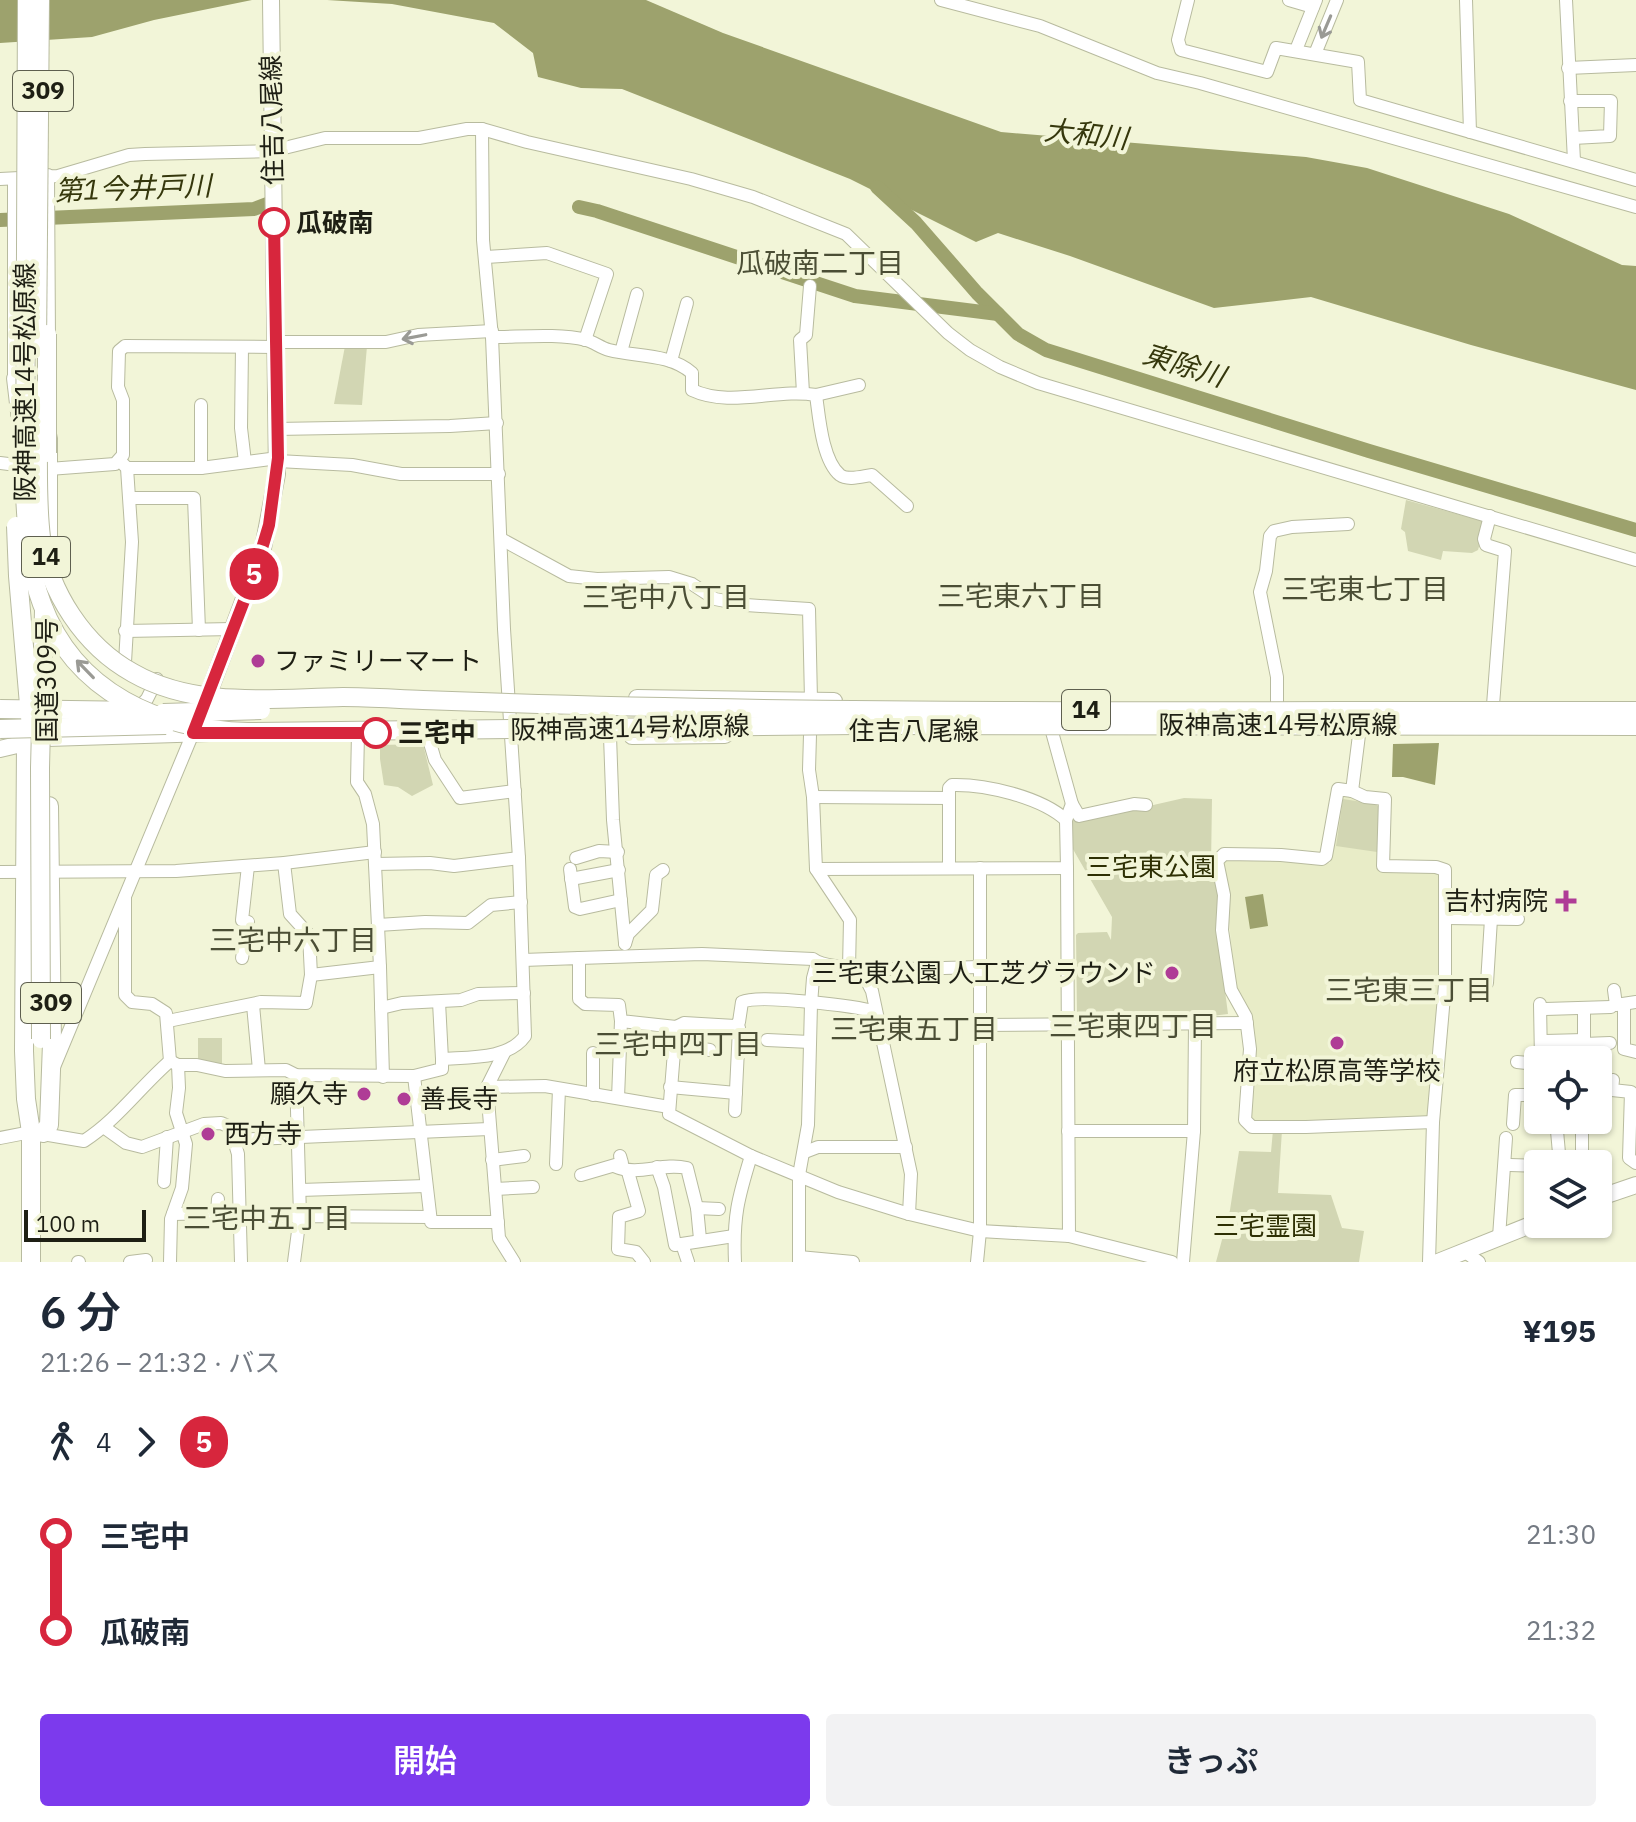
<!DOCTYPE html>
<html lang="ja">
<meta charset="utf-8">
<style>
:root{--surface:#fff;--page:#f2f2f3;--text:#1f2937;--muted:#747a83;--accent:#7c3aed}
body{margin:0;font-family:"IBM Plex Sans","Noto Sans JP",sans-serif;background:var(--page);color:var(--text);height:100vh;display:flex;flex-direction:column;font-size:30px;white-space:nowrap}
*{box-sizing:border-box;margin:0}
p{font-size:26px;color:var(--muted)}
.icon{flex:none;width:44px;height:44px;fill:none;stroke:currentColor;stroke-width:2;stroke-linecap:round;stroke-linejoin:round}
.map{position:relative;height:1262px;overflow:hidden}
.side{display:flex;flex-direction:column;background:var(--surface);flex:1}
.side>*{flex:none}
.badge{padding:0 16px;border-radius:26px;font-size:28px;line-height:52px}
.controls{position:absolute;left:1524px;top:1046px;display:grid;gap:16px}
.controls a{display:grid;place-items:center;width:88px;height:88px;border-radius:8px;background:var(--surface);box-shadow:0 2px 6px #0004;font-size:40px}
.scale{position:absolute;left:24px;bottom:20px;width:122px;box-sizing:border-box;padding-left:8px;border:4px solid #1e1f14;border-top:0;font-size:22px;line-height:28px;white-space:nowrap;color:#1e1f14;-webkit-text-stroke:6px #f2f5d8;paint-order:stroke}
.map>.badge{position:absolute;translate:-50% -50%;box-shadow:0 0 0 4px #fff}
.legs{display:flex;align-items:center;gap:12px;height:88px;padding:0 40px;font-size:26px}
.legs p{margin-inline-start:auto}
.headline{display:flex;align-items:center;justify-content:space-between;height:136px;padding:0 40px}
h1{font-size:44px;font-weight:600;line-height:60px}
.cta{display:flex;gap:16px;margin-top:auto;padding:16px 40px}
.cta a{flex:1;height:92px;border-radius:8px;background:var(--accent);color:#fff;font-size:32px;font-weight:600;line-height:92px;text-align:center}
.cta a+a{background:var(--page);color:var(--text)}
ul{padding:0 40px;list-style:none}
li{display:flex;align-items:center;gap:28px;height:96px;font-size:30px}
li i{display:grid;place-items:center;width:12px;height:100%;margin:0 10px;background:currentColor}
li i::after{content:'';width:20px;height:20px;margin:-10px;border:6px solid;border-radius:50%;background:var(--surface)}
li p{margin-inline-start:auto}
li:first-child i{background:linear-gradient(#0000 50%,currentColor 0)}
li:last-child i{background:linear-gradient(currentColor 50%,#0000 0)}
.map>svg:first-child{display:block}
.built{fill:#e8ecc7}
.green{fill:#d2d6b3}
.water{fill:#9da26d}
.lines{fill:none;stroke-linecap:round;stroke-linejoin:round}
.river{stroke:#9da26d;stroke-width:14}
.minor-casing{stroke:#b8bb9f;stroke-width:14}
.major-casing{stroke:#b8bb9f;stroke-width:18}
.highway-casing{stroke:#b8bb9f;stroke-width:20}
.minor{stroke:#fff;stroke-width:12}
.major{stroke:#fff;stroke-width:16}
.highway{stroke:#fff;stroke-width:18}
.highway-bridge-casing{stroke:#b8bb9f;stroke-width:20;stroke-linecap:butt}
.highway-bridge{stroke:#fff;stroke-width:18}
.oneway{stroke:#9a9a95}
.line-1-casing{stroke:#fff;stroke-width:18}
.line-1{stroke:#d7263d;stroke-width:12}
.stop-1-dot{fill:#fff;stroke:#d7263d;stroke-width:4}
.poi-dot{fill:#af3c96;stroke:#f2f5d8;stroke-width:3}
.labels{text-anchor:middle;stroke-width:8;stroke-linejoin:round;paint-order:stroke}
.shield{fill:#f2f5d8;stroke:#5e5f4f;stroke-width:2}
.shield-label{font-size:24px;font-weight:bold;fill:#1e1f14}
.street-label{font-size:26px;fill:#1e1f14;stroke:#f2f5d8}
.stop-label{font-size:26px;font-weight:bold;fill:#1e1f14;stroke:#f2f5d8;text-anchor:start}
.poi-label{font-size:26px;fill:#1e1f14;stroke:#f2f5d8;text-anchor:start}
.park-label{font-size:26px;fill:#2e3004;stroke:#f2f5d8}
.water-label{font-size:28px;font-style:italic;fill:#35370c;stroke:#f2f5d8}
.neighbourhood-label{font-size:28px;fill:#4b4e35;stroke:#f2f5d8}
</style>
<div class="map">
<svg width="1636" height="1262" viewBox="0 0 1636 1262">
<rect width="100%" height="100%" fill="#f2f5d8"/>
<polygon class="built" points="1350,794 1377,802 1381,807 1379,868 1443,874 1442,992 1436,993 1439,1005 1431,1119 1255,1123 1249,1115 1254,1047 1236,991 1223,863 1229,858 1330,863 1341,798"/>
<g class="green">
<polygon points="345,346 367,346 362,405 334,404"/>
<polygon points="1406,500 1486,522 1478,550 1472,553 1443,551 1441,560 1408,551 1405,532 1401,529"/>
<polygon points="423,744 433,785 412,796 398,787 384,785 380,759 380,745"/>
<polygon points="1184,798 1212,799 1211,866 1219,890 1217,929 1228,1014 1179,1020 1113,1020 1112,1016 1080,1017 1077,1014 1076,935 1078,933 1107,932 1111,940 1112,917 1070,844 1073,810 1079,822"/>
<polygon points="1343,799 1375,804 1379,807 1377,852 1336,846"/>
<polygon points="198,1038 222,1038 222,1066 198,1062"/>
<polygon points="1273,1130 1282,1130 1278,1193 1331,1195 1342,1228 1364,1231 1359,1262 1216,1262 1230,1210 1239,1151 1271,1152"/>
</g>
<g class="water">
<polygon points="0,0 267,0 252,0 154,20 92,37 0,43"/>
<polygon points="327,0 646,0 723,33 1001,132 1306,157 1367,168 1509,214 1622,265 1636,266 1636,390 1471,345 1311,297 1214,308 1070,256 998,233 976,242 850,179 622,89 581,88 538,77 533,53 494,23 392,4"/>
<polygon points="1439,743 1435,785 1403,777 1392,777 1393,744"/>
<polygon points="1263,894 1268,926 1250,929 1245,897"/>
</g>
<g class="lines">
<g class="river">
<polyline points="877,187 916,223 977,293 1018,334 1046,350 1369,451 1636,530"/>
<polyline points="579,207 597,211 855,296 998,314"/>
<polyline points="0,220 254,209 267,204"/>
</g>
<g class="minor-casing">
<g id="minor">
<polyline points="941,0 1040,26 1157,73 1200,83 1636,207"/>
<polyline points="1188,0 1178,40 1181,50 1267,72 1276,48 1358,62 1360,100 1636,180"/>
<polyline points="1289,0 1313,7"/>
<polyline points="1466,0 1470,132"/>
<polyline points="1566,0 1574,161"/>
<polyline points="1296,50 1316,0"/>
<polyline points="1315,54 1337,0"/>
<polyline points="1568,68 1636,65"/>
<polyline points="1570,101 1611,101 1610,136 1573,138"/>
<polyline points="48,175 49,340"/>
<polyline points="0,179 58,176 129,155 145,154 272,151 325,138 419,138 467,129 482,129 527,142 691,179 753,197 846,234 948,333 970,350 1000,367 1038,383 1636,560"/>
<polyline points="486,257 547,253 607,274 585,340"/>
<path d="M 492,337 C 520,337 559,333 586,340 C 594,342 601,348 609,350 C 636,357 669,353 692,373 L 692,390 C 730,408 777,388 816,395 C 819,416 822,460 840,475 C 848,481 863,476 872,475 L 907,506"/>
<polyline points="275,342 386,342 418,335 492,331"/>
<polyline points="242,347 241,428 245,462"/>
<polyline points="621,352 637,294"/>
<polyline points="671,361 687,303"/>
<polyline points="13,378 18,421"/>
<polyline points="803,393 800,340 806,335 810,286"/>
<polyline points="816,395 859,385"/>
<polyline points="276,429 450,426 497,423"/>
<polyline points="120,461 127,468 132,542 125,662"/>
<polyline points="278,461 352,465 401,474 499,474"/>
<polyline points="0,463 49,469 115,464 123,455 123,400 118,387 119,351 125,346 275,347"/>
<polyline points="127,468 201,468 278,458"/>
<polyline points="201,468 201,405"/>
<polyline points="131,498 194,498 199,630"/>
<polyline points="1490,516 1484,539 1486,545 1505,551 1493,705"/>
<polyline points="501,539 569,576 597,579 669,577 692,584 715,599 746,605 809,609 811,700 809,770 813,797 816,869 850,920 849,968 866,979 872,991 911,1174 909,1214"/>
<polyline points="125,631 233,629"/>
<polyline points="1277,704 1277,677 1260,592 1266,571 1270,536 1274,531 1292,527 1348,524"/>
<polyline points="138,708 147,699 157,679"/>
<polyline points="1361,719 1352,791 1338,789 1326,856 1322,859 1281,855 1224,854 1217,861 1224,895 1222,930 1231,990 1246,1017 1250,1049 1245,1120 1252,1127 1306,1127 1433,1122"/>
<polyline points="1052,721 1052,732 1072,804 1079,816 1134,804 1146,805"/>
<polyline points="358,733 357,782 365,794 373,824 380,967 383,1077"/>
<polyline points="427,733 435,760 460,798 515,791"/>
<polyline points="610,736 613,820 625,943"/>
<polyline points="1352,791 1365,797 1385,799 1383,866 1436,867 1445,870 1445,985 1433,1122 1429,1262"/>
<polyline points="813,797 949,798"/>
<polyline points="576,858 599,851 618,852"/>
<polyline points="375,864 430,863 454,866 519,858"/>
<path d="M 949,868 L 949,788 L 952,785 C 985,784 1041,797 1066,820"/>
<polyline points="1067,868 1069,1236"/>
<polyline points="570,869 575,907 580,909 621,900"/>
<polyline points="816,869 1067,868 1066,820 1072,804"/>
<polyline points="0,872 176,871 284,863 375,852"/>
<polyline points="571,879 619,870"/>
<polyline points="125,897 125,995 132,1002 152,1004 166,1013 170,1061"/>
<polyline points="1447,918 1518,919"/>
<polyline points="378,925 425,922 468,923 491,905 521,902"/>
<polyline points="625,944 628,934 652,910 656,875 663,870"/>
<polyline points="242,958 248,922 242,920 248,866"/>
<path d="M 579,958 L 702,954 L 813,959 C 834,975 949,967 980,967"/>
<path d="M 523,960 L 579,958 L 579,999 L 585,1004 L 619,1005 L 621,1021 L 676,1027 L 684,1023 L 735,1026 L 739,1022 L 742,1002 C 759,994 856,1006 876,1012"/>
<polyline points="311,975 380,967"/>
<polyline points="1487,983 1491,919"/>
<polyline points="1614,990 1616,1005 1636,1002"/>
<polyline points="439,1002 442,1059"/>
<polyline points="1540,1004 1541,1060"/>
<polyline points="1624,1004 1624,1049 1636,1052"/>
<polyline points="253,1005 259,1070"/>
<polyline points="381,1008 402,1003 461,1000 478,994 524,993"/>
<polyline points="1584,1008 1584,1060"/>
<polyline points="1545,1009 1611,1007"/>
<polyline points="168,1021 261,1002 306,1003 311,975 309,935 290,914 284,863"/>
<polyline points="980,1025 1247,1023"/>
<polyline points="676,1027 669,1114 751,1156 838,1192 909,1214 980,1231 1069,1236 1172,1262"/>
<polyline points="767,1040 810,1042"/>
<polyline points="1545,1041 1584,1040"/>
<polyline points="1584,1044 1610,1043"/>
<polyline points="674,1045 710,1050"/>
<polyline points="504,1053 487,1087 499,1238 514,1262"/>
<path d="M 170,1061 L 178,1065 L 197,1065 L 225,1071 L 286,1070 L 296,1075 L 414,1076 L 442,1069 L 442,1059 C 468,1057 508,1060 525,1036 L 519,858 L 504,629 L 492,337 L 483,240 L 482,129"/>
<polyline points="1517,1062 1538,1064"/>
<polyline points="54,1067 193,733"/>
<polyline points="414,1076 431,1222 498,1222"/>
<polyline points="1613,1080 1612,1090 1631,1092 1629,1158 1636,1163"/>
<polyline points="487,1087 545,1086 669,1107"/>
<polyline points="670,1087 736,1093"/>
<polyline points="593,1095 593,1053"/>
<polyline points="618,1098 621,1021"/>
<polyline points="735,1111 739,1028 737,1024"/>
<polyline points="1556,1120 1560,1164"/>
<polyline points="1513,1124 1515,1095 1538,1095"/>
<polyline points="105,1128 126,1143 142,1147 204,1124 221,1123 230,1127 238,1154 241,1262"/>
<polyline points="1068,1131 1194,1131"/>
<path d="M 0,1138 L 31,1132 L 84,1141 C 117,1120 140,1087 170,1061"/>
<polyline points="233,1140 489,1129"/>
<polyline points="805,1152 818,1147 906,1147"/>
<polyline points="492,1160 524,1156"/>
<polyline points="556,1164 559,1089"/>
<polyline points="1582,1164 1582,1120"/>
<polyline points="1510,1165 1538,1166"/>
<path d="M 614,1166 C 639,1177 661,1162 687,1168 L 697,1208 L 700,1239"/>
<polyline points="657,1167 664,1187 675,1245 734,1236"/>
<polyline points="628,1172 639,1211 619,1217 618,1249 636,1252 644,1262"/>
<polyline points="581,1175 622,1163 620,1156"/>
<polyline points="164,1182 167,1137"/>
<polyline points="495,1189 533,1187"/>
<polyline points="300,1190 426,1186"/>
<polyline points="697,1208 719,1209"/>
<polyline points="173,1214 217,1213 218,1199"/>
<polyline points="241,1218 300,1216 430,1217"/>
<polyline points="1499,1237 1506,1138"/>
<polyline points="682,1244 688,1262"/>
<polyline points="1464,1251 1479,1262"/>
<polyline points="799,1257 853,1262"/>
<polyline points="78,1262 79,1262"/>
<polyline points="130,1262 146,1260"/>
<polyline points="170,1262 171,1219 182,1188 186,1144 176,1113 179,1088 178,1065"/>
<polyline points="294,1262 300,1216 296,1075"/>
<path d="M 735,1262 C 733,1217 738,1198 751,1156"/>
<polyline points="799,1262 799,1175 808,1125 811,1004 813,978 817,963"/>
<polyline points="977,1262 980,1231 980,868"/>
<polyline points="1183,1262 1194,1131 1195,1024"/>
</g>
</g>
<g class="major-casing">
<g id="major">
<polyline points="637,698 834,701"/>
<polyline points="204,706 263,548 277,474 271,0"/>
<polyline points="632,736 725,735"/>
<polyline points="0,749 47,738 209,733"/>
<polyline points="1598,1198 1636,1185"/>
<polyline points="1438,1262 1538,1222"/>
</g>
</g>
<g class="highway-casing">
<g id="highway">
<polyline points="17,385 17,184"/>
<polyline points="48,438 48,541"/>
<polyline points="23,715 26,744 24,1051 26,1099 31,1132 31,1262"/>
<polyline points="43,1133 49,1125 52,1043 49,806"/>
</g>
</g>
<use href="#minor" class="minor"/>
<use href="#major" class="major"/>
<use href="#highway" class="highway"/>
<g class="highway-bridge-casing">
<g id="highway-bridge">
<path d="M 27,0 L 25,495 C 27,532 29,570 42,604 C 75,693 160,730 248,732 L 857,725 L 1636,726"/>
<polyline points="37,349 40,0"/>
<path d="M 38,439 C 38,471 37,505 41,537 C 49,592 84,646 133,673 C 196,709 273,698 343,697 C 369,697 396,699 423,700 C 827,716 1232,710 1636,711"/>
<polyline points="47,453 47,334"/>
<polyline points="16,526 18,576 31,728"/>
<polyline points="0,709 141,711"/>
<polyline points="163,713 261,710"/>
<polyline points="0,729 166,725"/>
<polyline points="41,1039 40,768 44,610"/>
</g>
</g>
<use href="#highway-bridge" class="highway-bridge"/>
</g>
<defs><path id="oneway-shaft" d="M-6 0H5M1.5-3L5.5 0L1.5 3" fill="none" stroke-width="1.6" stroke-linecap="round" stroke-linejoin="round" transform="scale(2)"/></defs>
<g class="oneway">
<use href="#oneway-shaft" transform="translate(1326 27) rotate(113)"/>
<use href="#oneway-shaft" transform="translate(414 337) rotate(169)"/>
<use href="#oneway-shaft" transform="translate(85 669) rotate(-134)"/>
</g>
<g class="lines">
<g class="line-1-casing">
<polyline id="line-1" points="274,223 278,458 269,525 254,575 193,733 376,733"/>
</g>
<use href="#line-1" class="line-1"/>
</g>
<g class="stop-1-dot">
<circle cx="274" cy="223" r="14"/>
<circle cx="376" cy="733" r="14"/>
</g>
<g class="poi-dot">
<circle cx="258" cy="661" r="8"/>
<path d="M1562 889h8v8h8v8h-8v8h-8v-8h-8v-8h8z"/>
<circle cx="1172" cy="973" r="8"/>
<circle cx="1337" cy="1043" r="8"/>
<circle cx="364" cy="1094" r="8"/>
<circle cx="404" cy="1099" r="8"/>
<circle cx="208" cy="1134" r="8"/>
</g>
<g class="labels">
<g class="shield">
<rect x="13" y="71" width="60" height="40" rx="6"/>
<rect x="22" y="537" width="48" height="40" rx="6"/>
<rect x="1062" y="690" width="48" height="40" rx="6"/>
<rect x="21" y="983" width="60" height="40" rx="6"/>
</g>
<g class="shield-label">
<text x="43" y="99">309</text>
<text x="46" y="565">14</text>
<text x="1086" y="718">14</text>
<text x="51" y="1011">309</text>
</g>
<g class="street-label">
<text transform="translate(272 120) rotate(-91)" y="9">住吉八尾線</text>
<text transform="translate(25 382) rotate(-90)" y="9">阪神高速14号松原線</text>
<text transform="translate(47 680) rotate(-90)" y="9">国道309号</text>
<text x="1278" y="734">阪神高速14号松原線</text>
<text transform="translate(630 728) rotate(-1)" y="9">阪神高速14号松原線</text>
<text x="914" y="740">住吉八尾線</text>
</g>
<g class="stop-label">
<text x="296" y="232">瓜破南</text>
<text x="398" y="742">三宅中</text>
</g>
<g class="poi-label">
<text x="274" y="670">ファミリーマート</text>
<text x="1548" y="910" text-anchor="end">吉村病院</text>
<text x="1156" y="982" text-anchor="end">三宅東公園 人工芝グラウンド</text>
<text x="1337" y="1080" text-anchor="middle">府立松原高等学校</text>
<text x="348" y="1103" text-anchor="end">願久寺</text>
<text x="420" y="1108">善長寺</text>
<text x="224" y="1143">西方寺</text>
</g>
<g class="park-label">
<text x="1151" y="876">三宅東公園</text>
<text x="1265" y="1235">三宅霊園</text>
</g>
<g class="water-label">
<text transform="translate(1086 134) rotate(6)" y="10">大和川</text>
<text transform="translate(133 188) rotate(-2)" y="10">第1今井戸川</text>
<text transform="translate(1184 365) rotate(17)" y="10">東除川</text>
</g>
<g class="neighbourhood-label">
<text x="820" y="273">瓜破南二丁目</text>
<text x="1365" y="599">三宅東七丁目</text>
<text x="1021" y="606">三宅東六丁目</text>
<text x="666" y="607">三宅中八丁目</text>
<text x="293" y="950">三宅中六丁目</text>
<text x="1409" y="1000">三宅東三丁目</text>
<text x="1133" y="1036">三宅東四丁目</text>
<text x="914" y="1039">三宅東五丁目</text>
<text x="678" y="1054">三宅中四丁目</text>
<text x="267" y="1228">三宅中五丁目</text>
</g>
</g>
</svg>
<div class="controls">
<a><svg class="icon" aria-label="locate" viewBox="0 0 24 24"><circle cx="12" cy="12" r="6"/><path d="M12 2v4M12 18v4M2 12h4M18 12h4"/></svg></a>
<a><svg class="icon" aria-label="layers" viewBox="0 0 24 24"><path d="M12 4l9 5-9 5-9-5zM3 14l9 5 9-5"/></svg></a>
</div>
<div class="scale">100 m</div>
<b class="badge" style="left:254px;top:574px;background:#d7263d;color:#fff">5</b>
</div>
<section class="side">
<div class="headline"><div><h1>6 分</h1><p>21:26 – 21:32 · バス</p></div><b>¥195</b></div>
<div class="legs"><svg class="icon" aria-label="walk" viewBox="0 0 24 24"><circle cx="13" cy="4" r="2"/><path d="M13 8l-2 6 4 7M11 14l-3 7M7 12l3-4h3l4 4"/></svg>4<svg class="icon" aria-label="forward" viewBox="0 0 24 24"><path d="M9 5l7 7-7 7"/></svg><b class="badge" style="background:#d7263d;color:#fff">5</b></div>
<ul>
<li><i style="color:#d7263d"></i><b>三宅中</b><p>21:30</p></li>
<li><i style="color:#d7263d"></i><b>瓜破南</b><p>21:32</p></li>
</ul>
<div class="cta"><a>開始</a><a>きっぷ</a></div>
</section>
